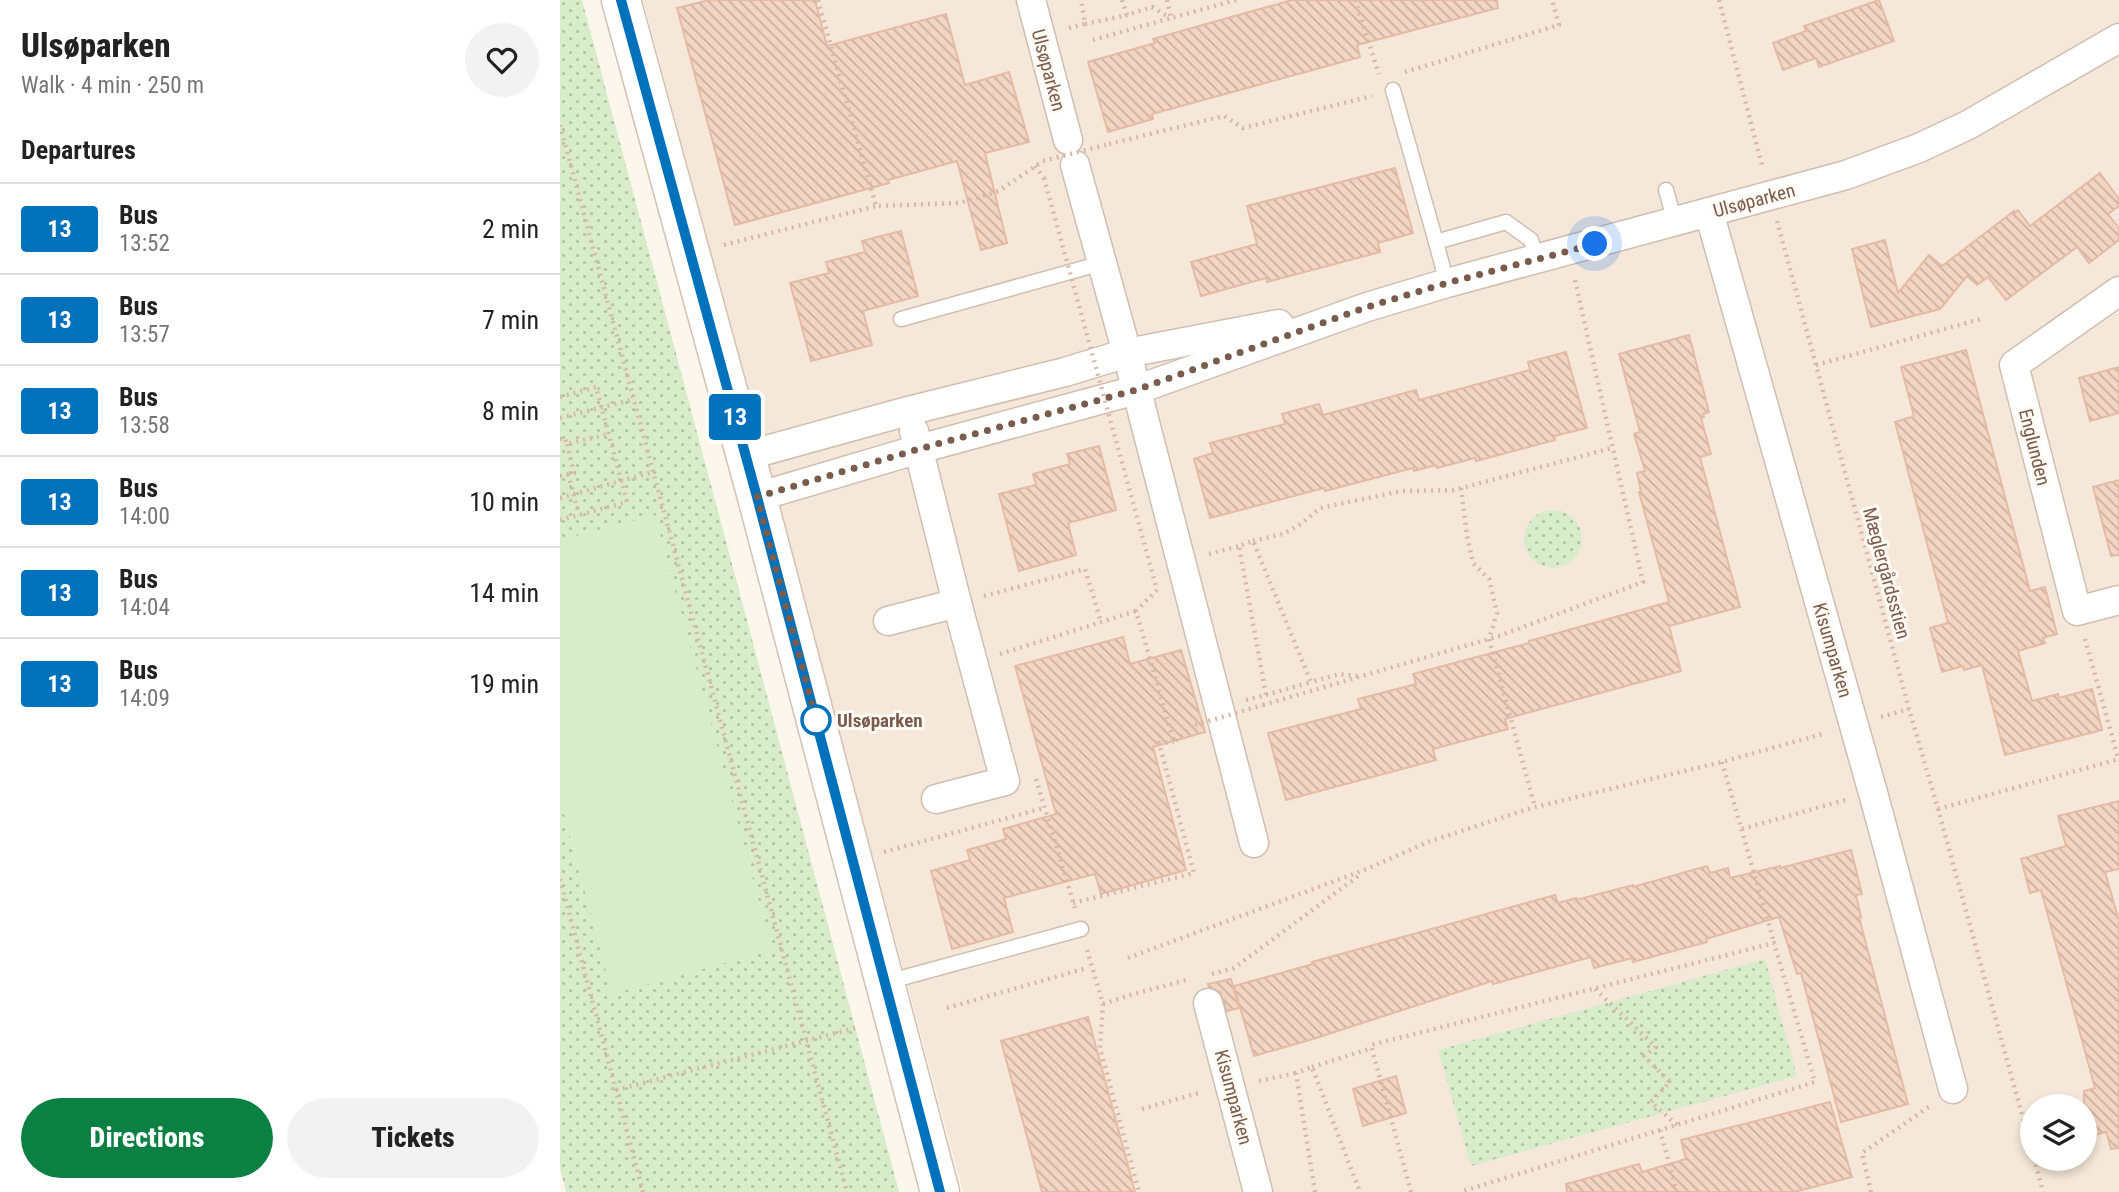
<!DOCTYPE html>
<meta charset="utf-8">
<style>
:root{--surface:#fff;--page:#f2f2f2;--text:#222;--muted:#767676;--line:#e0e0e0;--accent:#0b8043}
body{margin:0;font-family:"Roboto Condensed",sans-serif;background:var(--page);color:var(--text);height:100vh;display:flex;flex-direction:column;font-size:26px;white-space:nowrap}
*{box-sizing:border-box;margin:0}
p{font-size:23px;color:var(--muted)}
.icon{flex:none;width:38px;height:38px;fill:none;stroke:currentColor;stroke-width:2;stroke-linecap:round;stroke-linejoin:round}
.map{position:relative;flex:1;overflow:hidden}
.sheet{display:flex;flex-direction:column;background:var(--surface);width:560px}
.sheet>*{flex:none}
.badge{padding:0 14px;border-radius:5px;font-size:24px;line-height:46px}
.buttons{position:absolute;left:1460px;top:1094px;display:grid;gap:14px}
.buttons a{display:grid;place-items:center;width:77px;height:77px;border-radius:50%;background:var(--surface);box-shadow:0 4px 10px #0003;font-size:35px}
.you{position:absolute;width:35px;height:35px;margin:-18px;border:5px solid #fff;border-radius:50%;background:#1a73e8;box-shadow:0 0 0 10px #1a73e833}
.map>.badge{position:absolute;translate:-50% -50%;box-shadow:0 0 0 4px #fff}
h2{padding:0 21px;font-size:26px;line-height:63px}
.round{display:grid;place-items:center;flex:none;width:74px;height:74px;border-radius:37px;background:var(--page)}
.headline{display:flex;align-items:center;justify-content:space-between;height:119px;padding:0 21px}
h1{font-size:33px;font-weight:800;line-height:52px}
.cta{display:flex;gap:14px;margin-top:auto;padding:14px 21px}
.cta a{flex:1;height:80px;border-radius:42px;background:var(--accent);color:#fff;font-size:28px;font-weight:800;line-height:80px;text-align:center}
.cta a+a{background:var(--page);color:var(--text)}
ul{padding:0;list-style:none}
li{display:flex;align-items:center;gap:21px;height:91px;padding:0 21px;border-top:2px solid var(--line)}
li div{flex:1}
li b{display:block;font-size:26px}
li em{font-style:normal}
li .badge{min-width:77px;font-weight:700;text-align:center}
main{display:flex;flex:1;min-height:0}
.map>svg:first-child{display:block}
.residential{fill:#f5e8da;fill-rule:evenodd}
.park{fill:url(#park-dots)}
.pitch{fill:#d8ecc9}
.building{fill:url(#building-back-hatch);stroke:#e6bba3;stroke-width:2}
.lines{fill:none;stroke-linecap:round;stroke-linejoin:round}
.lane-casing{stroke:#d1beb0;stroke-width:17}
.street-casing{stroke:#d1beb0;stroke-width:31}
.secondary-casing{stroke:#d6c0b0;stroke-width:41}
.path{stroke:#d9b8a5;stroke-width:4.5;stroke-dasharray:2 5;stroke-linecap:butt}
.lane{stroke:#fff;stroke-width:14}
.street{stroke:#fff;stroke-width:28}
.secondary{stroke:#fff;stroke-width:38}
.path-bridge{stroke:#d9b8a5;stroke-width:4.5;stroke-dasharray:2 5;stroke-linecap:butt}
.line-casing{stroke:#fff;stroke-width:16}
.line{stroke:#0072bc;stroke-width:10}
.walk{stroke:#7a5c4d;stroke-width:7;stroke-dasharray:0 12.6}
.stop-dot{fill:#fff;stroke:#0072bc;stroke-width:3.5}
.labels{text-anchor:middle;stroke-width:6;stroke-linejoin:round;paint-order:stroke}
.street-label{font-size:19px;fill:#7a5c4d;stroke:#fffaf3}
.stop-label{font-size:19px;font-weight:bold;fill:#7a5c4d;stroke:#fffaf3;text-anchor:start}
</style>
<main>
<section class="sheet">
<div class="headline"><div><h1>Ulsøparken</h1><p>Walk · 4 min · 250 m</p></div><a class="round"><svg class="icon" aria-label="heart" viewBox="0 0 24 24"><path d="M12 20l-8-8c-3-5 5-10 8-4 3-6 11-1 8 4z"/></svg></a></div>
<h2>Departures</h2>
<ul>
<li><span class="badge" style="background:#0072bc;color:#fff">13</span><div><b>Bus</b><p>13:52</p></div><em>2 min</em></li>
<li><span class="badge" style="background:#0072bc;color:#fff">13</span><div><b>Bus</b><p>13:57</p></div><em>7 min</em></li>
<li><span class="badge" style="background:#0072bc;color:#fff">13</span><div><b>Bus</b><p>13:58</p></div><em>8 min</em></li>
<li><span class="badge" style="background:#0072bc;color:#fff">13</span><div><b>Bus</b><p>14:00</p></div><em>10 min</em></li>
<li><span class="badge" style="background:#0072bc;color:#fff">13</span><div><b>Bus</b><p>14:04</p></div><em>14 min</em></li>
<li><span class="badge" style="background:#0072bc;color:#fff">13</span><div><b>Bus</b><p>14:09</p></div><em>19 min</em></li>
</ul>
<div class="cta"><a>Directions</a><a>Tickets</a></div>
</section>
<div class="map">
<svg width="1559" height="1192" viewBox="0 0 1559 1192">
<defs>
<pattern id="park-dots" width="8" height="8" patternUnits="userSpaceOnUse" patternTransform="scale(1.75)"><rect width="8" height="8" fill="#d8ecc9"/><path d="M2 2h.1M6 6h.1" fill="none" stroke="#b4c2a5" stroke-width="1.8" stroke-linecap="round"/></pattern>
<pattern id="building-back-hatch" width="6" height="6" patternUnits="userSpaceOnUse" patternTransform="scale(1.75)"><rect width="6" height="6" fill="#f3d5c3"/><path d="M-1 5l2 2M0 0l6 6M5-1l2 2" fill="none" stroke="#cab0a1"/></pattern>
</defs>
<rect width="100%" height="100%" fill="#fdf6ec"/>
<path class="residential" d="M 83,0 L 1559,0 L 1559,1192 L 403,1192 ZM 1472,1106 L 1524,1106 L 1524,1158 L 1472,1158 Z"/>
<g class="park">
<polygon points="0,0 22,0 339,1192 6,1192 0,1168"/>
<circle cx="993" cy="539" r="29"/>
<polygon points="1205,959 1237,1076 911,1166 878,1050"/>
</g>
<polygon class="pitch" points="95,515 212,950 52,994 0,799 0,540"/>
<g class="building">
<polygon points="149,0 255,0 267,46 386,14 405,85 449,72 469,142 425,153 447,243 421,250 397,161 328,180 329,183 175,225 117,8"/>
<polygon points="732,0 937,0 938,8 797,45 800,57 592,114 593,119 548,132 528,62 595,43 593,39"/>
<polygon points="1319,0 1334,41 1259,67 1256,58 1223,70 1213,43 1246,31 1244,26"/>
<polygon points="835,168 853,233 818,243 820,252 707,282 706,278 641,296 631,262 697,244 687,206"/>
<polygon points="1540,173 1559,199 1559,206 1548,214 1559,228 1559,240 1529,263 1517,247 1446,300 1428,277 1417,285 1407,276 1380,309 1311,327 1292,249 1325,240 1338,293 1369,255 1382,266 1454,211 1455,213 1458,210 1470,226"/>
<polygon points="341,231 358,296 303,311 312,345 251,361 230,283 269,273 266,262 305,252 302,241"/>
<polygon points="1129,335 1149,412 1143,414 1144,417 1141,418 1151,454 1140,457 1180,607 1109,626 1121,671 945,719 948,729 873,749 876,760 726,800 708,733 801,709 798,699 856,684 853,674 969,643 969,641 1109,602 1079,492 1081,492 1077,473 1085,471 1074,434 1080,432 1059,354"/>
<polygon points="1406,350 1470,591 1485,587 1497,634 1483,638 1485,643 1458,651 1472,701 1498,694 1499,698 1532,689 1542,730 1445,755 1422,665 1404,670 1403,666 1382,672 1370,628 1388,623 1335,422 1354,416 1341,367"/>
<polygon points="1006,352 1027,428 994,436 995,440 916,461 915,458 877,468 876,465 854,471 853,468 765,491 764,488 650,518 634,459 653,453 650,443 725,424 722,414 759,404 763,415 856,390 859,400 970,370 968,362"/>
<polygon points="1559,367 1559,413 1530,421 1519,378"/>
<polygon points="539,446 556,510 508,523 516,555 459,571 439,494 476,485 473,474 510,464 507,454"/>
<polygon points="1559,480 1559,555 1551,556 1533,487"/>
<polygon points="563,637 570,664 621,650 645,732 593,747 626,870 541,894 535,874 444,898 453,932 392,949 371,871 410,860 407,850 446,839 443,829 496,814 455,666"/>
<polygon points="1559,801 1559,869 1545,872 1559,921 1559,1148 1551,1149 1546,1132 1524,1138 1524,1091 1535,1088 1481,890 1470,893 1461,859 1506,846 1498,816"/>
<polygon points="1291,850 1302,894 1296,895 1301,917 1299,917 1348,1104 1281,1122 1241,973 1237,974 1219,917 1146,939 1147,942 1073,962 1072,958 1034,968 1031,957 933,984 932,981 753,1039 694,1056 674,986 753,964 752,962 995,895 998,903 1016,898 1016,900 1073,885 1073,887 1147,866 1150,873 1168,868 1170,878 1220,866 1220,868"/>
<polygon points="671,979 679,1008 667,1011 660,992 649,987 648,984"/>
<polygon points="528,1017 575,1192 482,1192 441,1041"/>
<polygon points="836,1076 846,1113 803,1126 793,1089"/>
<polygon points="1270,1102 1292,1177 1234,1192 1007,1192 1006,1184 1079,1164 1082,1172 1126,1159 1121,1140"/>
</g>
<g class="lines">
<g class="lane-casing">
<g id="lane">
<polyline points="833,90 876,242"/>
<polyline points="1106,190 1115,222"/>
<polyline points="887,283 876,242 946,222 971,240 977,260"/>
<polyline points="341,319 542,263"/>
<polyline points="327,982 521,929"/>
</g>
</g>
<g class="street-casing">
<g id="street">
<polyline points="471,0 508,140"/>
<polyline points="515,165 567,353 694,843"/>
<polyline points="1149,212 1315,800 1393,1089"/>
<polyline points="1559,291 1454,365 1517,611 1559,600"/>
<polyline points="354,431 397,603"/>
<polyline points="185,456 348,411 505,372 567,353 719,324"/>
<polyline points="197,497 359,449 576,390 807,307 887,283 1286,175 1359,148 1408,125 1559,38"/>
<polyline points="328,621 397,603 445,781 376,799"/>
<polyline points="648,1003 698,1192"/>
</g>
</g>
<g class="secondary-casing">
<polyline id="secondary" points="61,0 197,497 380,1192"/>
</g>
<g class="path">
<polyline points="258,0 316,206 399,203 439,191 483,161"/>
<polyline points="562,0 567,15 592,7 610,18"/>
<polyline points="607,0 611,18 676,0"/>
<polyline points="795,0 819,74"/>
<polyline points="1159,0 1203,169"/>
<polyline points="525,24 567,15"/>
<polyline points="509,28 525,24 521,0"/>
<polyline points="533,40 611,18"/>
<polyline points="845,72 999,25 992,0"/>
<polyline points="0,125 287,1192"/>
<polyline points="549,144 664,116 683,128 812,96"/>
<polyline points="475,166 484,178"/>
<polyline points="1217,221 1349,709 1378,809 1472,1151"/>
<polyline points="164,245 316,206"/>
<polyline points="1256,365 1424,318"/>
<polyline points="0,397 36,387 67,502 0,520"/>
<polyline points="0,418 74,399"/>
<polyline points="0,439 5,438 7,444 49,434"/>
<polyline points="8,474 19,515"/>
<polyline points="0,476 14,473 7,444"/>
<polyline points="901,488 907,536 913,563 929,579 937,613 929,639 975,807"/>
<polyline points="0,498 93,472"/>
<polyline points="693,541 723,534 741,524 760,508 842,491 894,490 1052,448"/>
<polyline points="649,554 679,546"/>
<polyline points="597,590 576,611 614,742 634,726"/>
<polyline points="424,596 525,569 541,622"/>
<polyline points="1525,639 1559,761"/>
<polyline points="440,654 576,611"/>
<polyline points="706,695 751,682"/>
<polyline points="686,700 706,695 679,546 693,541 751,682 780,674 798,676"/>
<polyline points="703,705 939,636 1083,582 1014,276"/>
<polyline points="1321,717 1349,709"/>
<polyline points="1162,762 1214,942"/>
<polyline points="476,779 515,908"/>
<polyline points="1378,809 1559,759"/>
<polyline points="1182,829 1285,800"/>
<polyline points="324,852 484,808"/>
<polyline points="0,879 83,1192"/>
<polyline points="513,903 634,873 599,743 614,742"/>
<polyline points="527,950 543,1004 540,1048 579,1192"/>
<polyline points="568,958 807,869 868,842 971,808 1162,762 1266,733"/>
<polyline points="652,974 674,968 801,874"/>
<polyline points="1035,989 1096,1047 1084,1056 1110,1082 1091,1102 1117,1125"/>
<polyline points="543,1004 570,995 630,979"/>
<polyline points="387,1008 527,968"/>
<polyline points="752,1067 812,1048"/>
<polyline points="699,1081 736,1073"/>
<polyline points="56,1090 295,1028"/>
<polyline points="582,1109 642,1092"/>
<polyline points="1100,1130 1117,1192"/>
<polyline points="1474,1158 1483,1192"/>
<polyline points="755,1192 736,1073 752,1067 800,1192"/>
<polyline points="851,1192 811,1045 1214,943 1255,1082 900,1192"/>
<polyline points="1311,1192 1302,1153 1370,1106"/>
</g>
<use href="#lane" class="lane"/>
<use href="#street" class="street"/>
<use href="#secondary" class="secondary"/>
<g class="path-bridge">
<polyline points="483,161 549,144"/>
<polyline points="484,178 597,590"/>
<polyline points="635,725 703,705"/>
</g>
</g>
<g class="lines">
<g class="line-casing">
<polyline id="line" points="61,0 197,497 380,1192"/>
</g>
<use href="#line" class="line"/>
<polyline class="walk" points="256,720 259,730 197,497 359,449 576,390 807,307 887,283 1035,244"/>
</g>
<circle class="stop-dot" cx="256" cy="720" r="14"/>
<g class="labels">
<g class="street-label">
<text transform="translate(489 70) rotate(75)" y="7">Ulsøparken</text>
<text transform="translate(1194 200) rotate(-15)" y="7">Ulsøparken</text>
<text transform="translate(1475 447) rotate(76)" y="7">Englunden</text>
<text transform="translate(1327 573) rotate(75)" y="7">Mæglergårdsstien</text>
<text transform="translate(1273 650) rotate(74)" y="7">Kisumparken</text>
<text transform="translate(674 1097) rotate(75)" y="7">Kisumparken</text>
</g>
<g class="stop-label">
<text x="277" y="727">Ulsøparken</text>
</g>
</g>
</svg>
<div class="buttons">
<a><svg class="icon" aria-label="layers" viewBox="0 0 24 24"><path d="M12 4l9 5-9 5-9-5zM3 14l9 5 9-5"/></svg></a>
</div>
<div class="you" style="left:1035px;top:244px"></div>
<b class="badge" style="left:175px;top:417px;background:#0072bc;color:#fff">13</b>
</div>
</main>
